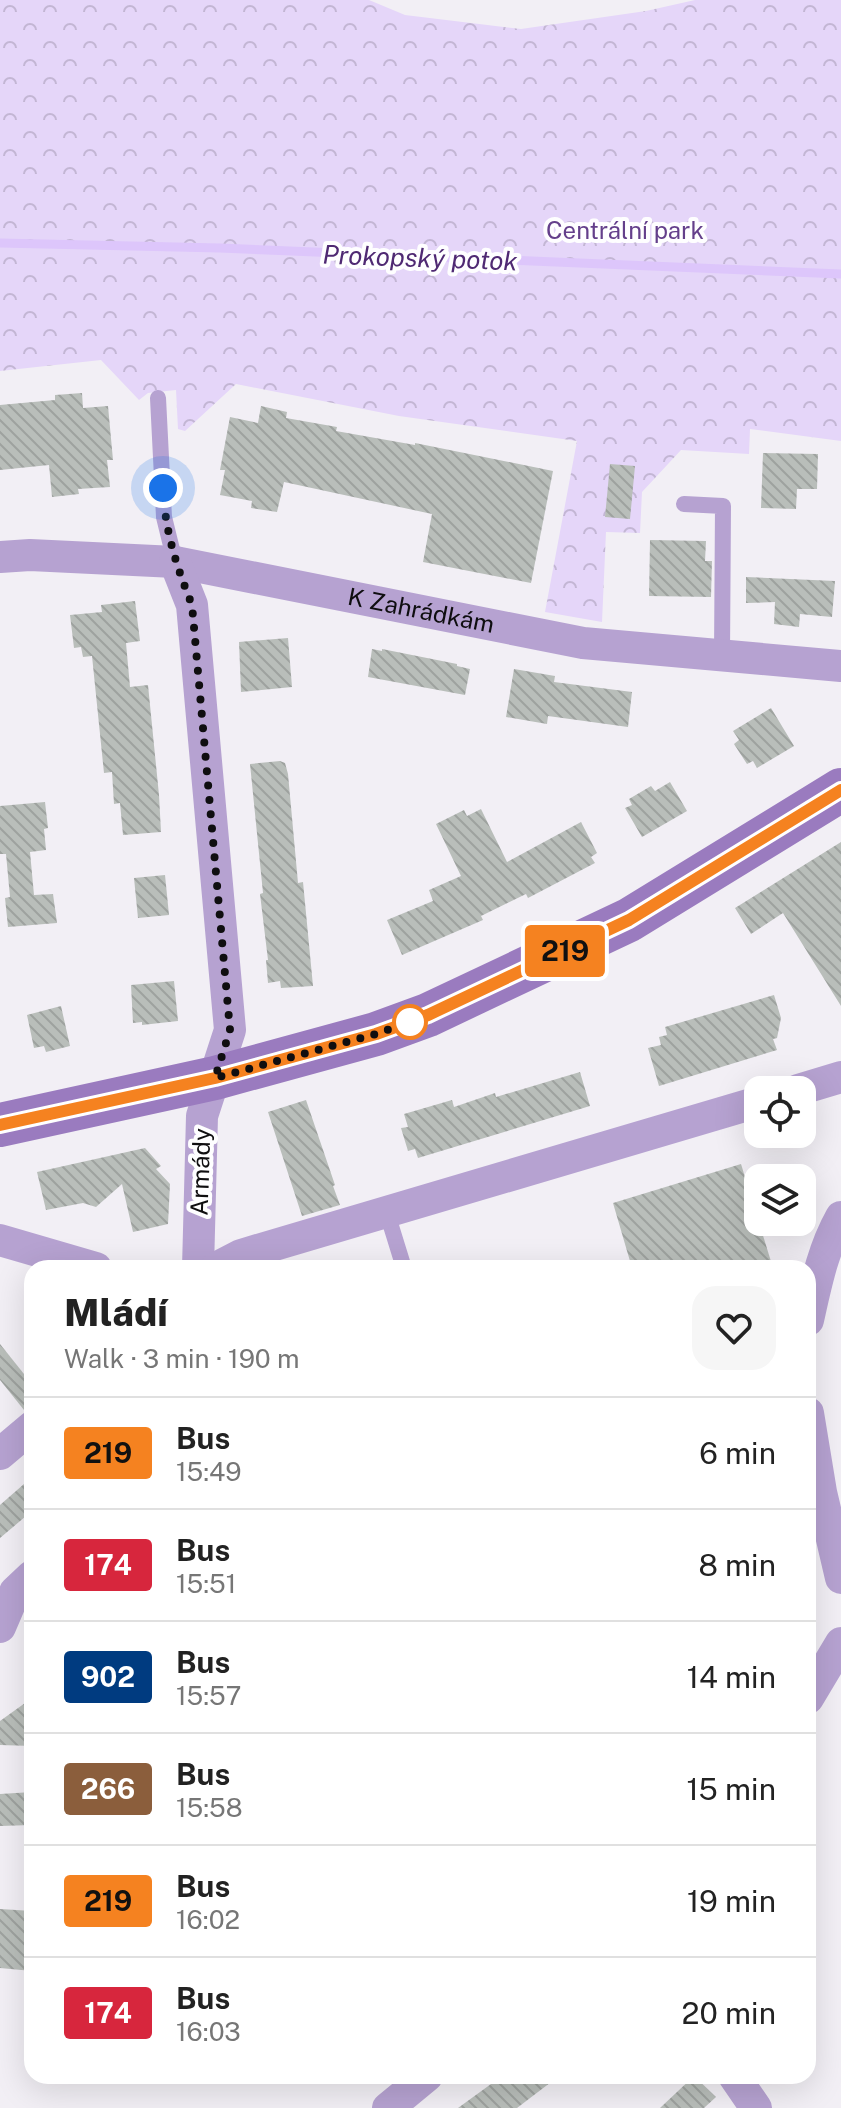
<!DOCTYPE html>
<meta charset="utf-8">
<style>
:root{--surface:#fff;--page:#f6f6f6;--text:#222;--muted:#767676;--line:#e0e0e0}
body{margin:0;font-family:"Public Sans",sans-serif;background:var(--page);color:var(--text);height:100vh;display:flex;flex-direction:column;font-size:30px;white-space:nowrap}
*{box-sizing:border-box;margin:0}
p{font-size:26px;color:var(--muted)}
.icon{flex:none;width:44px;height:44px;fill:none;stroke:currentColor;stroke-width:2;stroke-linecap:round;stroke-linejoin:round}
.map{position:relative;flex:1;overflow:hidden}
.drawer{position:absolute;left:24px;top:1260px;width:792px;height:824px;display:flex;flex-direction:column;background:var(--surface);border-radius:24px;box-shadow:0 8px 32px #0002}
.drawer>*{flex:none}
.badge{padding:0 16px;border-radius:6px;font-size:28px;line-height:52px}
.controls{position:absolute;left:744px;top:1076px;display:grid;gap:16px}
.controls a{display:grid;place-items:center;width:72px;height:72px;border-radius:16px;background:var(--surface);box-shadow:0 8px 32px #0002;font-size:40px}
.you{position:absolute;width:40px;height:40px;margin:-20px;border:6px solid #fff;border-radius:50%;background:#1a73e8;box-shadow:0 0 0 12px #1a73e833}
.map>.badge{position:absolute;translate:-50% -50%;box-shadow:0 0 0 4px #fff}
.round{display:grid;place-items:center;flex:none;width:84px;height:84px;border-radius:24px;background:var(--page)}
.headline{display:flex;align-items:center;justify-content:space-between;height:136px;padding:0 40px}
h1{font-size:38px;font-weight:800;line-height:60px}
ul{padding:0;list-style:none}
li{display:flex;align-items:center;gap:24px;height:112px;padding:0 40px;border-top:2px solid var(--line)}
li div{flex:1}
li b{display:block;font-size:30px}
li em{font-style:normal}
li .badge{min-width:88px;font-weight:700;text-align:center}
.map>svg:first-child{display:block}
.park{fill:url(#park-crowns)}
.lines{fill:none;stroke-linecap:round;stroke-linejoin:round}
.stream{stroke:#ddc6fb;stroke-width:9}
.building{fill:url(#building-back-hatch)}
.lane{stroke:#b6a2d1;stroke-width:16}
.street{stroke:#b6a2d1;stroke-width:32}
.secondary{stroke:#9a7bbf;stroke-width:44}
.line-casing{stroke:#fff;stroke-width:18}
.line{stroke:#f58220;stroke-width:12}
.walk{stroke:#0f0e10;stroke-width:8;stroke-dasharray:0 14.4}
.stop-dot{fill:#fff;stroke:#f58220;stroke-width:4}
.labels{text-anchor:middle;stroke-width:8;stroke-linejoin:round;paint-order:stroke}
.park-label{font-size:24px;fill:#643f8b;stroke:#fefeff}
.street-label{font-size:24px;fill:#0f0e10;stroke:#fefeff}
.water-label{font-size:26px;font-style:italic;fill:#4f2973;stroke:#fefeff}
</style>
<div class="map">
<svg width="841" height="2108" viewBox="0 0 841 2108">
<defs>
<pattern id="park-crowns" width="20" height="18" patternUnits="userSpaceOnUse" patternTransform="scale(2)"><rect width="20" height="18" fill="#e5d6f9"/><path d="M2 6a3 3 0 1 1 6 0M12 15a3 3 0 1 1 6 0" fill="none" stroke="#c3b6d4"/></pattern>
<pattern id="building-back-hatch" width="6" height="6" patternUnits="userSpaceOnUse" patternTransform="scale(2)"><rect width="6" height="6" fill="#b9beba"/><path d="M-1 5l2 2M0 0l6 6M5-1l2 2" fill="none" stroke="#9ea29f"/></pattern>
</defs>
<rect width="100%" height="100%" fill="#f2eff5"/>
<polygon class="park" points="0,0 369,0 405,15 521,29 646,11 695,0 841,0 841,441 750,429 749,454 681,450 642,492 640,533 606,532 602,622 545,612 577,441 399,416 236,384 185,431 178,429 176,390 148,393 139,400 101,360 0,371"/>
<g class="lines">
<polyline class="stream" points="0,243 220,248 841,274"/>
</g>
<g class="building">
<polygon points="82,393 83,408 108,406 113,460 107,460 110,487 78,489 79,494 52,497 49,465 0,470 0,405 55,400 55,395"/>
<polygon points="261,406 287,412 286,418 337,427 336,431 415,445 415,443 553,471 531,583 423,562 432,514 284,482 277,512 251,508 252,501 220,495 225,470 220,470 230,417 258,423"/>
<polygon points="763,453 818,454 817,489 797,489 796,509 761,508"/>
<polygon points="610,464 635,466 630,519 605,517"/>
<polygon points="650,540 706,541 705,561 712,561 711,597 649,596"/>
<polygon points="746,577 835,581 832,617 800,614 799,627 774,624 775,602 746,603"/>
<polygon points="135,601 140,641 126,643 130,687 148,685 159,795 161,832 123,835 120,803 114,804 112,772 104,773 92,656 83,657 81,647 74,648 70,615 102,612 101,605"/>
<polygon points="288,638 292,687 241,692 239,642"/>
<polygon points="372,649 382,651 382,649 457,664 457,666 470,669 465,695 368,677"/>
<polygon points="514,669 555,676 554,682 632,692 628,727 548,716 547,724 506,717"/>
<polygon points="771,708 794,746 757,768 753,761 747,764 734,744 739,740 733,731"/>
<polygon points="280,761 285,763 288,774 298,883 303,882 313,986 281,988 280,981 268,983 266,960 268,960 260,894 263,893 250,764"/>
<polygon points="670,782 687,811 642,837 625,808 632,805 629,799 651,786 655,791"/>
<polygon points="45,802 48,828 44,829 46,850 30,852 34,895 53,894 57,923 8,927 5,898 10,897 6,854 0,854 0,806"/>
<polygon points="481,809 507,862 581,822 597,853 591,857 595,863 528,898 526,894 481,916 483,920 402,955 387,920 433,901 429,890 461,876 436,824 464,810 467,816"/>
<polygon points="841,842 841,1006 783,913 751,934 735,908"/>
<polygon points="165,875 169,915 138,918 134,878"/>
<polygon points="174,981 178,1021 142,1025 142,1022 133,1023 131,985"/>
<polygon points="774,995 781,1018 777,1038 773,1039 777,1050 659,1086 648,1048 661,1045 659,1037 667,1035 665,1027"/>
<polygon points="61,1006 70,1046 46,1052 44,1046 34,1048 27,1015"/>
<polygon points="580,1072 590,1106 418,1158 415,1149 408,1151 401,1128 408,1127 404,1114 452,1100 454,1107 495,1093 496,1097"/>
<polygon points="306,1100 335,1185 333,1186 340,1205 302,1216 268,1112"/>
<polygon points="145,1148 161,1166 156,1169 170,1184 168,1224 133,1232 122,1184 96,1207 83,1203 46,1210 37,1172"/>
<polygon points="741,1164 773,1268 632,1268 613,1203"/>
<polygon points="0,1344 32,1384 32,1408 24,1410 0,1380"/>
<polygon points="32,1477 32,1511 0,1538 0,1505"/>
<polygon points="32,1698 32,1746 0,1745 0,1721"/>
<polygon points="32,1792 32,1825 0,1826 0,1794"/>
<polygon points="0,1909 32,1911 32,1971 0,1968"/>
<polygon points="502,2076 559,2076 517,2108 458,2108"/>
<polygon points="694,2076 716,2097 704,2108 660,2108"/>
</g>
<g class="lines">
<g class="lane">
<polyline points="158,398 164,517 175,562"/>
<polyline points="684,504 723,506 722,656"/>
<polyline points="387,1213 404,1268"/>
</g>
<g class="street">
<path id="s1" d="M 0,557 L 30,555 L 175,562 L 583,643 L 841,666"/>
<polyline points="175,562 192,605 230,1030 202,1116 198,1268"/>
<polyline points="798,1090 841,1077"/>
<polyline points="0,1240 96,1268"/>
<polyline points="216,1268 241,1255 758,1102"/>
<path d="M 808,1320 C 816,1284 823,1249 841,1217"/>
<polyline points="808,1413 821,1492 841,1578"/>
<polyline points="0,1454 32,1427"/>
<polyline points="0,1627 15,1592 32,1576"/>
<polyline points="808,1698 841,1643"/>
<polyline points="734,2076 756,2108"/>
<polyline points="388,2108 427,2076"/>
</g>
<polyline class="secondary" points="0,1125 215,1078 376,1034 428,1015 629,920 841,790"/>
</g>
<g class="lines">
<g class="line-casing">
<polyline id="line" points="0,1125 215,1078 376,1034 428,1015 629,920 841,790"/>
</g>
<use href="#line" class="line"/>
<path class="walk" d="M 163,488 C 165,531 176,565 192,605 L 230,1030 L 215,1078 L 376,1034 L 410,1022"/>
</g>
<circle class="stop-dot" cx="410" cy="1022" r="16"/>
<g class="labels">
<g class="park-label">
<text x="625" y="239">Centrální park</text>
</g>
<g class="street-label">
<text dy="8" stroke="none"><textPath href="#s1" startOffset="426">K Zahrádkám</textPath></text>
<text transform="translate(201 1172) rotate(-88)" y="8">Armády</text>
</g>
<g class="water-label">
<text transform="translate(420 258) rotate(2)" y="9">Prokopský potok</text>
</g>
</g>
</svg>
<div class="controls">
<a><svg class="icon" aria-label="locate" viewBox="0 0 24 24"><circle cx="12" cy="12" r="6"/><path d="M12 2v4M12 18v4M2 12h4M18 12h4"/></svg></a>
<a><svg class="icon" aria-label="layers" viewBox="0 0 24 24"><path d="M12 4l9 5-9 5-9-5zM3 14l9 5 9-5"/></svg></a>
</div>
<div class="you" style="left:163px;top:488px"></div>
<b class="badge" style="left:565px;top:951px;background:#f58220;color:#111">219</b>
<section class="drawer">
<div class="headline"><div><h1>Mládí</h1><p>Walk · 3 min · 190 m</p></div><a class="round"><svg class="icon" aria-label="heart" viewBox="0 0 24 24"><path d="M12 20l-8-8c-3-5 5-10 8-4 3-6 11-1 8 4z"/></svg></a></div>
<ul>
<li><span class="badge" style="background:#f58220;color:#111">219</span><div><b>Bus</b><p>15:49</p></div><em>6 min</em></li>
<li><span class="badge" style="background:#d7263d;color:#fff">174</span><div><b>Bus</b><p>15:51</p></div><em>8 min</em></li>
<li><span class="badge" style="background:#003b80;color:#fff">902</span><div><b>Bus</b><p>15:57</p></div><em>14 min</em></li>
<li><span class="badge" style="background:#8b5e3c;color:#fff">266</span><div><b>Bus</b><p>15:58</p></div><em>15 min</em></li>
<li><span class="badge" style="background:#f58220;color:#111">219</span><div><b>Bus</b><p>16:02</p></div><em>19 min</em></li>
<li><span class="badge" style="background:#d7263d;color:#fff">174</span><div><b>Bus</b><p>16:03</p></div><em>20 min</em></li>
</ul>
</section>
</div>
